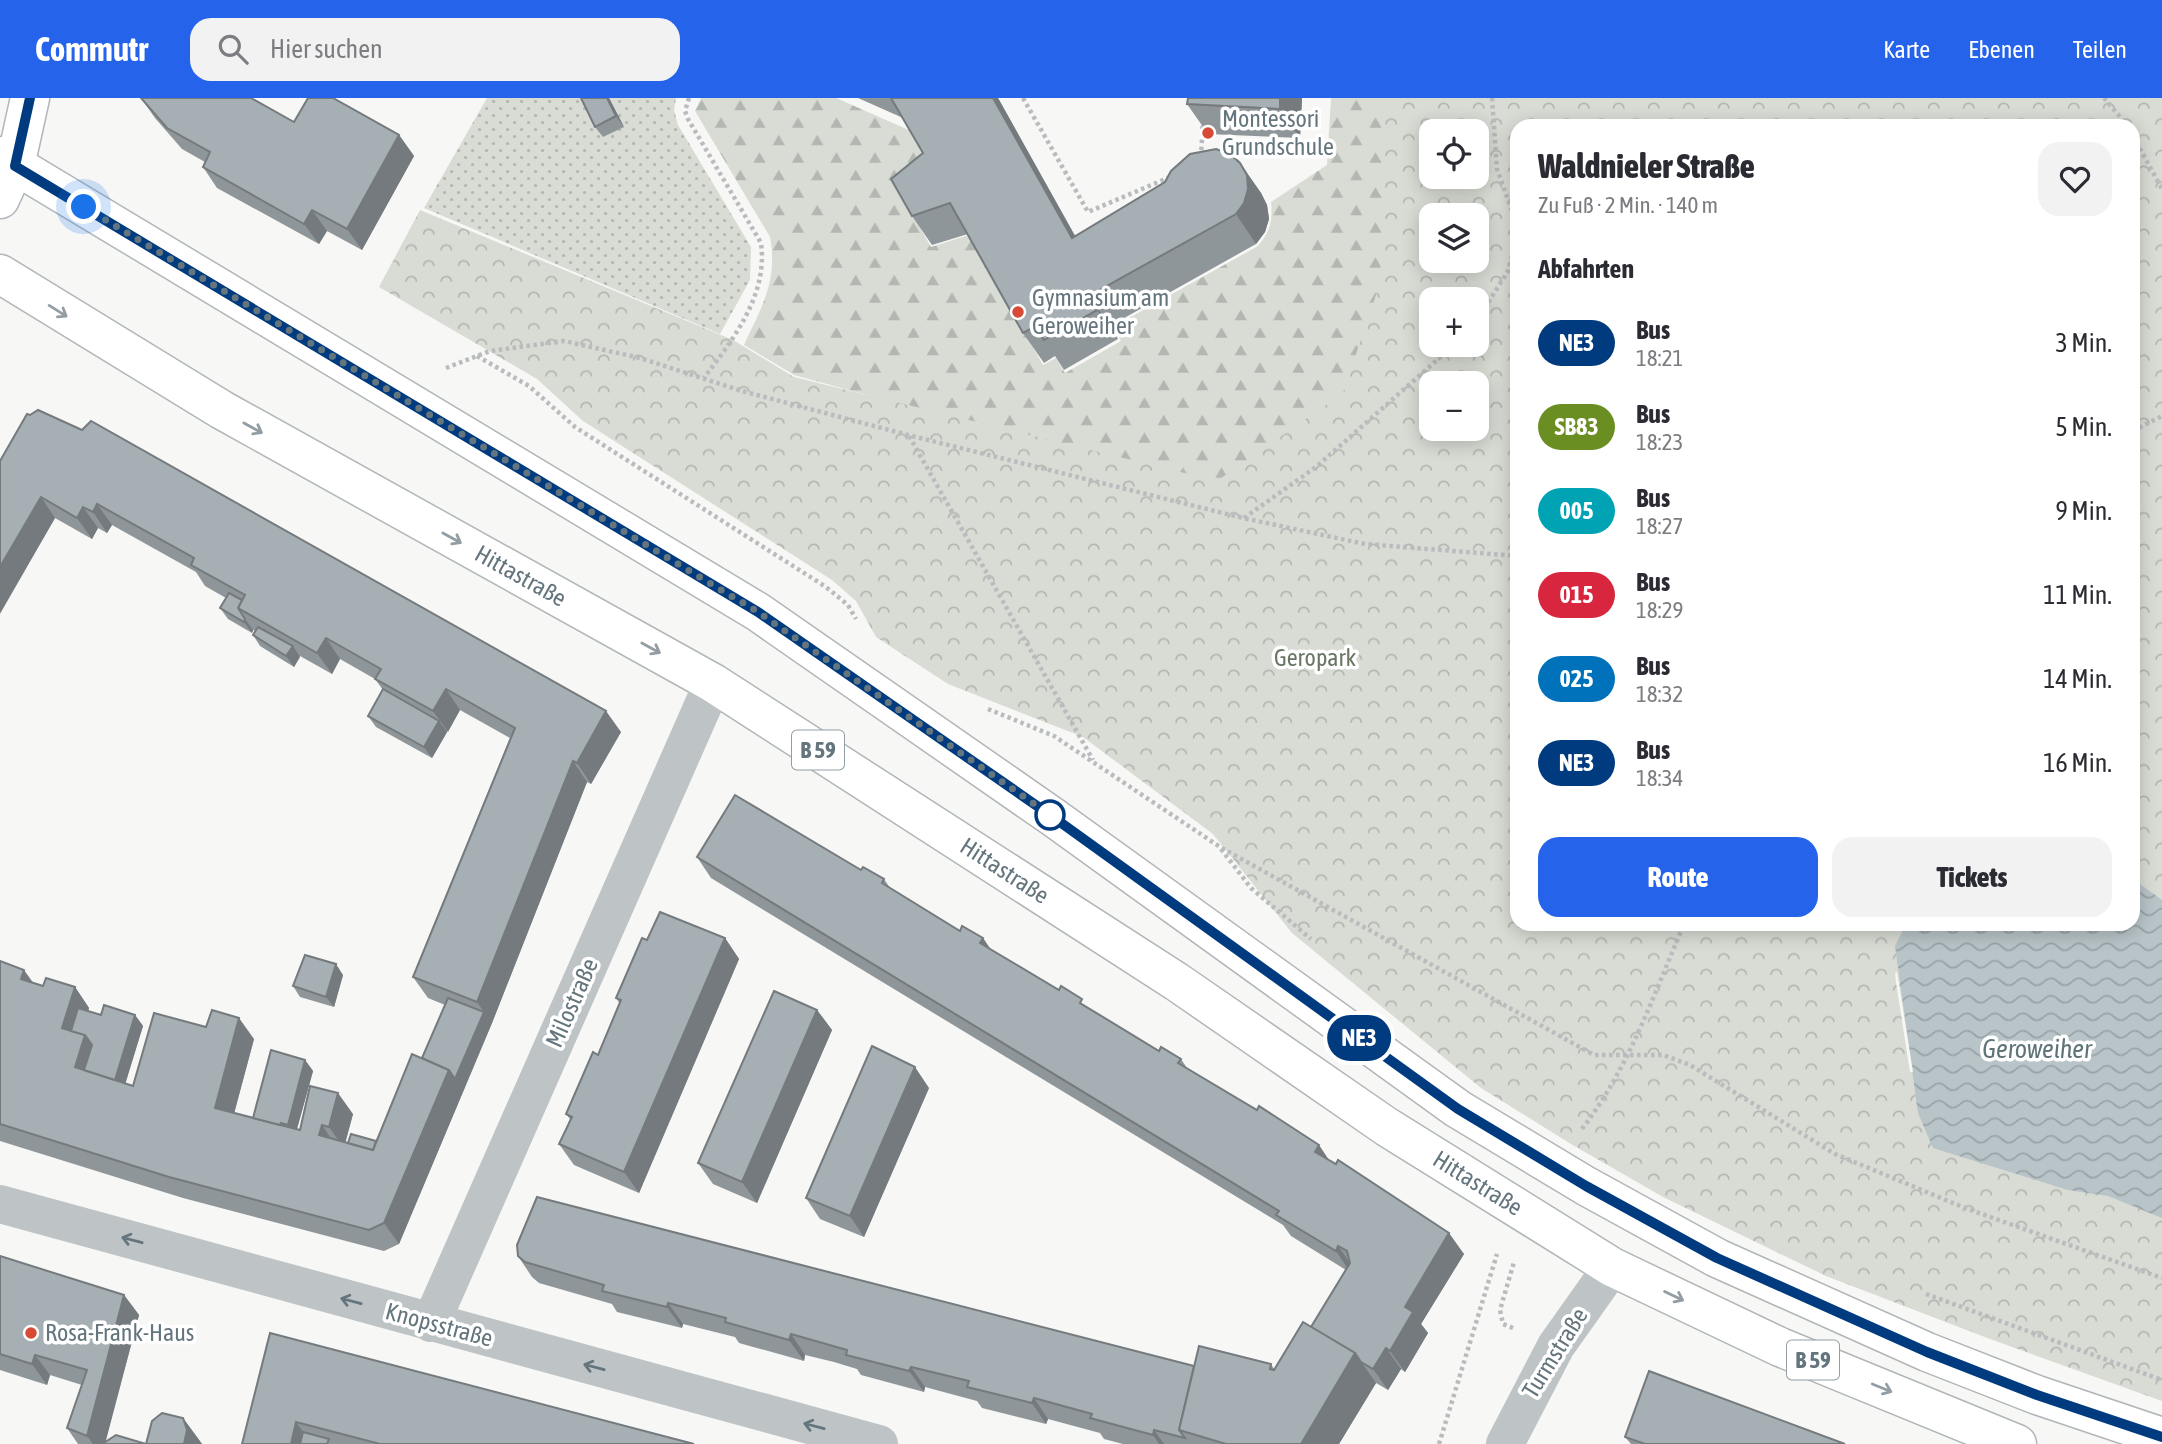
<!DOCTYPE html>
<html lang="de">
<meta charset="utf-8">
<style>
:root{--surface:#fff;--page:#f2f2f3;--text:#2b2b33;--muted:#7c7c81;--accent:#2563eb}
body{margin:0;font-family:"Asap Condensed",sans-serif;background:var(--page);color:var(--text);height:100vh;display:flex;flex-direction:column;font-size:26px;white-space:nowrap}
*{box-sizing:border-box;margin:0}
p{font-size:23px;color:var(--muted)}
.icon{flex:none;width:38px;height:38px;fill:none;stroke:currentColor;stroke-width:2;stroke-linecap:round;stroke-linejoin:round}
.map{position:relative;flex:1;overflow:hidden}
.details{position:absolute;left:1510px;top:21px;width:630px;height:812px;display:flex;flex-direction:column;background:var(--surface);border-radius:21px;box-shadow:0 4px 18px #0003}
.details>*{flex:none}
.badge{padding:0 14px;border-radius:23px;font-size:24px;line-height:46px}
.fabs{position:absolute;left:1419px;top:21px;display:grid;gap:14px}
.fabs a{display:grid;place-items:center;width:70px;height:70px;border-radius:14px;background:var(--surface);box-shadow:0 4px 18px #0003;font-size:35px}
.you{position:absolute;width:35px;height:35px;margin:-18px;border:5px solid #fff;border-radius:50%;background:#1a73e8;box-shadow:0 0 0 10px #1a73e833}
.map>.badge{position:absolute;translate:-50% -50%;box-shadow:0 0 0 4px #fff}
h2{padding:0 28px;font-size:26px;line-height:63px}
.round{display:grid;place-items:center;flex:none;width:74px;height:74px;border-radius:21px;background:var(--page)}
.summary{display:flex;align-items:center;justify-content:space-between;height:119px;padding:0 28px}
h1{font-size:33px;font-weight:800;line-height:52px}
.cta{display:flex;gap:14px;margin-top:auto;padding:14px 28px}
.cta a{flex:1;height:80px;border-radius:21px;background:var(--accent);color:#fff;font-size:28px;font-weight:800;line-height:80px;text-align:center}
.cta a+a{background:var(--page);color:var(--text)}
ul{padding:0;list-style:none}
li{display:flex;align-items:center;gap:21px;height:84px;padding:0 28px}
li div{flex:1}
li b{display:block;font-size:26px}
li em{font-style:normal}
li .badge{min-width:77px;font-weight:700;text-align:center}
header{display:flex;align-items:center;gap:42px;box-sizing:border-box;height:98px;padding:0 35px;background:var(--accent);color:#fff}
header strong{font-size:33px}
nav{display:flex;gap:38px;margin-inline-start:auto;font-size:24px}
.search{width:490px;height:63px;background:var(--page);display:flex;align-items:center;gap:18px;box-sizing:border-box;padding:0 24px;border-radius:21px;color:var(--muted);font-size:26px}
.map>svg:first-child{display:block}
.grass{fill:url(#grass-dots)}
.forest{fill:url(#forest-firs);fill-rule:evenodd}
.park{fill:url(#park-crowns);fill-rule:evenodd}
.water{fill:url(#water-waves)}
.pier{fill:#f7f7f5}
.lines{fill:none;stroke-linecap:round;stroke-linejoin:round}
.secondary-casing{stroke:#b1b7bb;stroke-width:41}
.primary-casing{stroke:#b0b6b9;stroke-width:41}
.path{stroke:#b9bcbe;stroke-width:4.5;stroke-dasharray:3.5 3.5;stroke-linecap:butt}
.street{stroke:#bec3c6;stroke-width:38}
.secondary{stroke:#fff;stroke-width:38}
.primary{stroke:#fff;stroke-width:38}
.wall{fill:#8f969a}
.shaded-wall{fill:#747a7d}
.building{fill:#a6afb3;stroke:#747a7d;stroke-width:2}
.oneway{stroke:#929ea4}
.oneway2{stroke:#64757d}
.line-casing{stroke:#fff;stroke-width:16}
.line{stroke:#003b80;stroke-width:10}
.walk{stroke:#64757d;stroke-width:7;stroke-dasharray:0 12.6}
.poi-dot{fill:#d64a36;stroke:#fff;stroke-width:2.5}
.stop-dot{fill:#fff;stroke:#003b80;stroke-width:3.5}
.labels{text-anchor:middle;stroke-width:7;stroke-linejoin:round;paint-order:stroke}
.shield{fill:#fff;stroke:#929ea4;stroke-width:2}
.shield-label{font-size:23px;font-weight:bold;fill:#64757d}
.poi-label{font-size:24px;fill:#64757d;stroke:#fff;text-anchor:start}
.street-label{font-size:24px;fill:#64757d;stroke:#fff}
.park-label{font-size:24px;fill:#687663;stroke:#fff}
.water-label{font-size:26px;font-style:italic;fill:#5f7478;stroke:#fff}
</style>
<header>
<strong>Commutr</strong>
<div class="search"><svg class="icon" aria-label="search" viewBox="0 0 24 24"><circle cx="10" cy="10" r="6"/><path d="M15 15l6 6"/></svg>Hier suchen</div>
<nav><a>Karte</a><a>Ebenen</a><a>Teilen</a></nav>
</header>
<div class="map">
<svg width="2162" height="1346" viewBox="0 0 2162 1346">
<defs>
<pattern id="grass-dots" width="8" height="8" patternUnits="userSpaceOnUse" patternTransform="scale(1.75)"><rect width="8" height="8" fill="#d8dcd4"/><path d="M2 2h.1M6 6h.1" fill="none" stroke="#b3b7b1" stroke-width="1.8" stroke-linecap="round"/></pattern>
<pattern id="forest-firs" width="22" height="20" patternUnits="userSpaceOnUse" patternTransform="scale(1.75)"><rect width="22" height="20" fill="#d8dcd4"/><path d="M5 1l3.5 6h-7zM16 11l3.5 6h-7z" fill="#b3b7b1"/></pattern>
<pattern id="park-crowns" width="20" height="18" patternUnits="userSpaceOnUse" patternTransform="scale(1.75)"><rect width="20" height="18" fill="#d8dcd4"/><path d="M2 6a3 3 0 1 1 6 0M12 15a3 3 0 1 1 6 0" fill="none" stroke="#b3b7b1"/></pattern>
<pattern id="water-waves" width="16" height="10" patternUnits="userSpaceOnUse" patternTransform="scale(1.75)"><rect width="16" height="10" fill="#b8c4c8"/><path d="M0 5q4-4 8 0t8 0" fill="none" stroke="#99a4a8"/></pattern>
</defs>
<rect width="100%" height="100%" fill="#f7f7f5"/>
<polygon class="grass" points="487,0 676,0 674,12 678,27 751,149 750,182 720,236 424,110"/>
<path class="forest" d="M 701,0 L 836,0 L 911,33 L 940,85 L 909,110 L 931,149 L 969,137 L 1043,267 L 1056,260 L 1065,275 L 1121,243 L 1113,229 L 1258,148 C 1270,134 1273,123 1271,104 L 1327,67 L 1331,0 L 1482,0 L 1477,201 L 1432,201 L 1432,247 L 1236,398 L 794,277 L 744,247 C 762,208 778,183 770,139 L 695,13 ZM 1432,33 L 1477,33 L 1477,79 L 1432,79 ZM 1432,117 L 1477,117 L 1477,163 L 1432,163 Z"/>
<path class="park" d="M 1386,0 L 2162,0 L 2162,1303 L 1990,1241 L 1826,1178 L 1663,1099 L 1571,1046 L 1481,990 L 1292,835 L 1213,736 L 1083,639 L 948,586 L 876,539 L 856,503 L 832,482 L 583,323 L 537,281 L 379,189 L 420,112 L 733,242 L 794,279 L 1217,383 L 1343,295 L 1380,185 ZM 1517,28 L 2133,28 L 2133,826 L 1517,826 ZM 1432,33 L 1477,33 L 1477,79 L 1432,79 ZM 1432,117 L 1477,117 L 1477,163 L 1432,163 ZM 1432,201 L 1477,201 L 1477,247 L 1432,247 ZM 1432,285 L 1477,285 L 1477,331 L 1432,331 Z"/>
<polygon class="water" points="2133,781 2162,802 2162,1120 2108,1098 2068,1092 1933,1050 1918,1015 1895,848 1906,826 2133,826"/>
<polygon class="pier" points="1897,874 1913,974 1910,974 1896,884 1895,875"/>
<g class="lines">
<g class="secondary-casing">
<polyline id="secondary" points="0,101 15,68 30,0"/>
</g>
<g class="primary-casing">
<g id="primary">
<polyline points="0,58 758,514 1053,719 1458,1011 1586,1088 1717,1160 1927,1254 2037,1297 2162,1339"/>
<path id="s1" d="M 0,176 L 222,312 L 713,585 L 1177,884 L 1387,1029 L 1612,1169 L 1780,1249 L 2017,1346"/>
</g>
</g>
<g class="path">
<path d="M 689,0 L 685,13 L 688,21 L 761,145 C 768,197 734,240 704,280"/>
<polyline points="1023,0 1088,114 1170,79"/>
<polyline points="1492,0 1497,71 1517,127"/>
<polyline points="2104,0 2128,28"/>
<polyline points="2133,38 2162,91"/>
<polyline points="1201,59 1203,22"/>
<polyline points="1477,222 1508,173 1517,138"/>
<polyline points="477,258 529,288 575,329 826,489 848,507 856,521"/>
<polyline points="446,270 490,253 564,243 640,260 742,293 908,337 1243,420 1365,446 1517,458"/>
<polyline points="2133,333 2162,318"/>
<polyline points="909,338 1093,662"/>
<polyline points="1244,420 1316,369 1454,247"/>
<polyline points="988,611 1054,638 1220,749 1594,957 1663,957 1690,967 1835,1056 1965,1110 2162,1180"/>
<polyline points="1221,751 1251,790 1311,841"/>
<path d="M 1582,1031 C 1629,970 1654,896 1684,826"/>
<polyline points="1926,1196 2162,1282"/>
<polyline points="1513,1230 1503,1226 1500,1212 1514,1164"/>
<polyline points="1439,1346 1497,1156"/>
</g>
<g class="street">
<polyline points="0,1106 879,1346"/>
<polyline points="431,1225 713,585"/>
<polyline points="1505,1346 1556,1248 1612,1169"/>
</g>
<use href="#secondary" class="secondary"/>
<use href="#primary" class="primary"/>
</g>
<g class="wall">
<polygon points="141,0 294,24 399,37 414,58 362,152 327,133 319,146 217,90 203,69 205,64 182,51 155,20"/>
<polygon points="581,0 609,0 624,29 603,39 595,29"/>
<polygon points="858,0 998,0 1075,138 1240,65 1261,95 1267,107 1269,121 1265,134 1256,146 1110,228 1118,241 1064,272 1055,258 1044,265 1023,235 968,136 932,147 912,118 923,55 903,20"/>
<polygon points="1188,0 1302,0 1300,40 1208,36 1187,6"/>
<polygon points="0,363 621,634 591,686 587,684 492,925 399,1146 384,1153 183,1100 0,1043 0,863 34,885 43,888 75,889 89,910 88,913 101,917 135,917 143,928 125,985 133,988 254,941 234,1015 253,1020 305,962 313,973 297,1031 300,1032 353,1016 345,1044 348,1045 376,1043 422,960 445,907 428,900 413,879 510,640 460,612 432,660 376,629 368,618 383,592 375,581 340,561 332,576 300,558 294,569 260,548 253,537 255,533 253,532 252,535 228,521 220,510 226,500 205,488 196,474 112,427 107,435 98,430 92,441 55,420 0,516"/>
<polygon points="697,759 861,772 884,781 890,790 960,833 983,840 990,851 1159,953 1181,961 1187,970 1329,1062 1464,1156 1421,1226 1428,1235 1405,1274 1401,1271 1388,1292 1376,1285 1339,1346 1123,1346 1104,1341 1100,1335 1048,1321 1046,1326 982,1310 977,1303 925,1289 924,1294 861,1277 857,1271 834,1264 805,1257 804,1263 739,1245 735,1239 683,1226 682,1230 617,1214 612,1206 539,1185 532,1179 518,1158 1194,1268 1271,1266 1274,1271 1311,1229 1346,1172 1291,1138 1283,1127 711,780"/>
<polygon points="725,840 739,861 639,1095 574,1067 559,1046 570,1021 566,1016 598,957 620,906 616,900 647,842"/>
<polygon points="343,877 334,909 300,899 293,888"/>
<polygon points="817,912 832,932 757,1105 713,1086 698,1065"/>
<polygon points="929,990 864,1139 820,1121 806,1100"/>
<polygon points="0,1158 124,1197 139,1217 105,1344 146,1346 183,1320 202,1346 78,1346 67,1330 82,1287 50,1277 47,1287 0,1272"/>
<polygon points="270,1235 694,1346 242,1346"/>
<polygon points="1625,1339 1845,1346 1631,1346"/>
</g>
<g class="shaded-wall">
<polygon points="607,0 609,0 624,29 616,18"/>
<polygon points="993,0 998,0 1093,170 1072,140"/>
<polygon points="1280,0 1302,0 1300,40 1280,11"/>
<polygon points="399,37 414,58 362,152 347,131"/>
<polygon points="1240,65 1261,95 1267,107 1269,121 1265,134 1256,146 1236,116"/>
<polygon points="312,112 327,133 319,146 304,126"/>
<polygon points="1089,198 1110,228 1118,241 1097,212"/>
<polygon points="41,399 55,420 0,515 0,469"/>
<polygon points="97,406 112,427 107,435 93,414"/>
<polygon points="83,409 98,430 92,441 77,420"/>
<polygon points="245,521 253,532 252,535 244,524"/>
<polygon points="326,540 340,561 332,576 317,555"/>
<polygon points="293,548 300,559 294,569 286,558"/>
<polygon points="446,591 460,612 448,634 433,613"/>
<polygon points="606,613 621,634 591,686 577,665"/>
<polygon points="439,623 447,634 432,660 424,649"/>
<polygon points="573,663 587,684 492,925 399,1146 384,1125 449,972 484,914 477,904"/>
<polygon points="725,840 739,861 639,1095 624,1074"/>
<polygon points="983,840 997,861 980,845"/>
<polygon points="336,866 343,877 334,909 326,899"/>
<polygon points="24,872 39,893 21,881"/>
<polygon points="75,889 89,910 79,943 62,930"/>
<polygon points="817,912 832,932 757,1105 742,1084"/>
<polygon points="135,917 143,928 121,1000 113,989"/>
<polygon points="239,920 254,941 230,1031 215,1010"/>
<polygon points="85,937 99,958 92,982 75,969"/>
<polygon points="305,962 313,973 295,1038 288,1027"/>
<polygon points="915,969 929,990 864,1139 850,1118"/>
<polygon points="338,995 353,1016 344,1050 329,1029"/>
<polygon points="322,1027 336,1048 319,1037"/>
<polygon points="1319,1047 1333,1068 1315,1054"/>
<polygon points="1449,1135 1464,1156 1421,1226 1428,1235 1405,1274 1390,1253 1405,1209"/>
<polygon points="1338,1148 1353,1169 1350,1174 1336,1153"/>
<polygon points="124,1197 139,1217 105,1346 93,1346 87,1338"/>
<polygon points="668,1205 683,1226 682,1230 667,1209"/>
<polygon points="791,1236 805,1257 804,1263 789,1242"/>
<polygon points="1386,1250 1401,1271 1388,1292 1373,1271"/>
<polygon points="1355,1255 1376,1285 1339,1346 1301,1346"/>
<polygon points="35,1257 50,1277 47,1287 32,1266"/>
<polygon points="911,1269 925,1289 924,1294 909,1273"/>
<polygon points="1034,1300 1048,1321 1046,1326 1032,1305"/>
<polygon points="183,1320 202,1346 184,1346"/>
<polygon points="296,1324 311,1345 311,1346 291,1346"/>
<polygon points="1154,1332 1164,1346 1159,1346 1153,1337"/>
</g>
<g class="building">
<polygon points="141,0 251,0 294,24 308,0 333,0 399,37 347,131 312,112 304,126 203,69 210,54 167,30"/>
<polygon points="581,0 607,0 616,18 595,29"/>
<polygon points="891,0 993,0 1072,140 1165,84 1171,73 1190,56 1216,51 1230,56 1240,65 1247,77 1248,91 1244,105 1236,116 1089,198 1097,212 1044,242 1036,228 1023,235 950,105 912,118 891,81 923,55"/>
<polygon points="1188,0 1280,0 1280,11 1187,6"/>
<polygon points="38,312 82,332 91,323 606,613 577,665 573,663 477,904 413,879 515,630 446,591 433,613 375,581 381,571 326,540 317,555 238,510 245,497 191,467 194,460 97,406 93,414 83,409 77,420 41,399 0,469 0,363 27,316 30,317"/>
<polygon points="229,495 242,502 238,510 245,521 244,524 220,510"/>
<polygon points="258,529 293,548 286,558 253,537"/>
<polygon points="383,591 439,623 424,649 368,618"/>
<polygon points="735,697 861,772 863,769 884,781 882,785 960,833 962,828 983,840 980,845 1059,892 1061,888 1082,901 1080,905 1159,953 1161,949 1181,961 1178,965 1257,1012 1259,1008 1319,1047 1315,1054 1336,1066 1338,1062 1449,1135 1405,1209 1413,1214 1390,1253 1386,1250 1373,1271 1361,1264 1355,1255 1311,1229 1350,1165 1347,1153 1338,1148 1336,1153 1276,1117 1279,1113 697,759"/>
<polygon points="660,814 725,840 624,1074 559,1046 572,1019 566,1016 593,954 598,957 621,902 616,900 642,840 647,842"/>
<polygon points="305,857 336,866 326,899 293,888"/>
<polygon points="0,863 24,872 21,881 43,888 46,880 75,889 62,930 85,937 75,969 133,988 154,915 206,929 212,912 239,920 215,1010 300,1032 310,988 338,995 329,1029 322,1027 319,1037 373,1052 412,956 449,972 384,1125 369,1132 169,1079 0,1026"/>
<polygon points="774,893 817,912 742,1084 698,1065"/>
<polygon points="448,900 484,914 455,981 449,972 422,960"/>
<polygon points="104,907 135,917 115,982 84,972 92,947 85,937 71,933 78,910 101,917"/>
<polygon points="872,948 915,969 850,1118 806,1100"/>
<polygon points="271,952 305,962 288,1027 281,1025 280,1027 253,1020"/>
<polygon points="351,1036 376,1043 373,1052 348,1045"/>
<polygon points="537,1099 1194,1268 1179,1332 1185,1340 1154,1332 1153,1337 1090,1320 1092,1316 1034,1300 1032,1305 967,1289 969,1283 911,1269 909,1273 846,1257 847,1252 791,1236 789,1242 725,1224 726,1220 668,1205 667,1209 602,1193 604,1187 525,1164 518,1158 517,1147"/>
<polygon points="0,1158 124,1197 87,1338 67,1330 87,1272 35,1257 32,1266 0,1256"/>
<polygon points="1303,1224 1355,1255 1301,1346 1226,1346 1179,1332 1199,1248 1271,1266 1270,1271 1274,1272"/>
<polygon points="270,1235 694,1346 380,1346 296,1324 291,1346 242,1346"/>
<polygon points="1649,1273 1845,1346 1645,1346 1625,1339"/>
<polygon points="162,1315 183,1320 187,1332 184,1346 102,1346 116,1337 146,1346 152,1323"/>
<polygon points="303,1334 329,1341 327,1346 300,1346"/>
</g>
<defs><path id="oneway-shaft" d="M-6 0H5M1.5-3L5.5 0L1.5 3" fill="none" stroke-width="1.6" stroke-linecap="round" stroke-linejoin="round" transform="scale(1.75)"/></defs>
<g class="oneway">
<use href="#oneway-shaft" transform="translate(58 213) rotate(32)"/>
<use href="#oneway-shaft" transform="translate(253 330) rotate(29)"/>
<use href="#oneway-shaft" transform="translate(452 440) rotate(29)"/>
<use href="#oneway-shaft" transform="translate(651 550) rotate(29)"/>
<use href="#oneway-shaft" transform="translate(1674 1198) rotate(26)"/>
<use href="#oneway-shaft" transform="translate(1882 1290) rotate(22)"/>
</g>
<g class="oneway2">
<use href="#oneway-shaft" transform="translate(132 1142) rotate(-165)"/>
<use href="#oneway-shaft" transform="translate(351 1203) rotate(-165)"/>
<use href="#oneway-shaft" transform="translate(594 1269) rotate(-165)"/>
<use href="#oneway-shaft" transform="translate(814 1328) rotate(-165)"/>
</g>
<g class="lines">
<g class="line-casing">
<polyline id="line" points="30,0 15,68 758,514 1053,719 1458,1011 1586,1088 1717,1160 1927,1254 2037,1297 2162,1339"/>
</g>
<use href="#line" class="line"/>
<polyline class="walk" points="84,109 758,514 1053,719 1050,717"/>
</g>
<g class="poi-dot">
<circle cx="1208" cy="35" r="7"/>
<circle cx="1018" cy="214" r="7"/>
<circle cx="31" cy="1235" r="7"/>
</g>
<circle class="stop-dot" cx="1050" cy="717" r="14"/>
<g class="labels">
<g class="shield">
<rect x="792" y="632.5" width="52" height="39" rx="5"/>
<rect x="1787" y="1242.5" width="52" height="39" rx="5"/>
</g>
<g class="shield-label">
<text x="818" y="660">B 59</text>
<text x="1813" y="1270">B 59</text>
</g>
<g class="poi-label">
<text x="1222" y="29">Montessori<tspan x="1222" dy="28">Grundschule</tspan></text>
<text x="1032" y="208">Gymnasium am<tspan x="1032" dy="28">Geroweiher</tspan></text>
<text x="45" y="1243">Rosa-Frank-Haus</text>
</g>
<g class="street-label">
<text dy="8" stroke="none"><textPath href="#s1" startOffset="602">Hittastraße</textPath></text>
<text dy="8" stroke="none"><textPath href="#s1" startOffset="1169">Hittastraße</textPath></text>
<text transform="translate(572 905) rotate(-66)" y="8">Milostraße</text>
<text dy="8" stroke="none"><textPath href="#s1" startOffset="1736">Hittastraße</textPath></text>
<text transform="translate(439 1227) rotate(15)" y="8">Knopsstraße</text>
<text transform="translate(1555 1255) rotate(-58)" y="8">Turmstraße</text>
</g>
<g class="park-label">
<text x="1315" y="568">Geropark</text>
</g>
<g class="water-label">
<text x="2037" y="960">Geroweiher</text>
</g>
</g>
</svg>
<div class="fabs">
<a><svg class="icon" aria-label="locate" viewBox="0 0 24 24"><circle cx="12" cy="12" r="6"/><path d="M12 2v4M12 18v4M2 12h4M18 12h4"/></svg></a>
<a><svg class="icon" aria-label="layers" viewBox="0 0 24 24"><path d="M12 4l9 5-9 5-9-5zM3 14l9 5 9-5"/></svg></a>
<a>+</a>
<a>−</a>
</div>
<div class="you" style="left:84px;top:109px"></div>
<b class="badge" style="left:1359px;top:940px;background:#003b80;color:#fff">NE3</b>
<section class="details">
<div class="summary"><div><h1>Waldnieler Straße</h1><p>Zu Fuß · 2 Min. · 140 m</p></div><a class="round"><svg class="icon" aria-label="heart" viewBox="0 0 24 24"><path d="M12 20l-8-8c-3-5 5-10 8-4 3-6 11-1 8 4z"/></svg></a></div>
<h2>Abfahrten</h2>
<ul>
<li><span class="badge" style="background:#003b80;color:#fff">NE3</span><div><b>Bus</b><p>18:21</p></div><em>3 Min.</em></li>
<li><span class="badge" style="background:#6b8e23;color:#fff">SB83</span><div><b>Bus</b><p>18:23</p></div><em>5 Min.</em></li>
<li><span class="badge" style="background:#00a3b4;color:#fff">005</span><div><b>Bus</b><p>18:27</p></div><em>9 Min.</em></li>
<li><span class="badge" style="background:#d7263d;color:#fff">015</span><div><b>Bus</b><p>18:29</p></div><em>11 Min.</em></li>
<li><span class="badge" style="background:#0072bc;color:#fff">025</span><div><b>Bus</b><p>18:32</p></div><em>14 Min.</em></li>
<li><span class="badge" style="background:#003b80;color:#fff">NE3</span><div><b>Bus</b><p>18:34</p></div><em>16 Min.</em></li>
</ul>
<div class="cta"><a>Route</a><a>Tickets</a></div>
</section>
</div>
